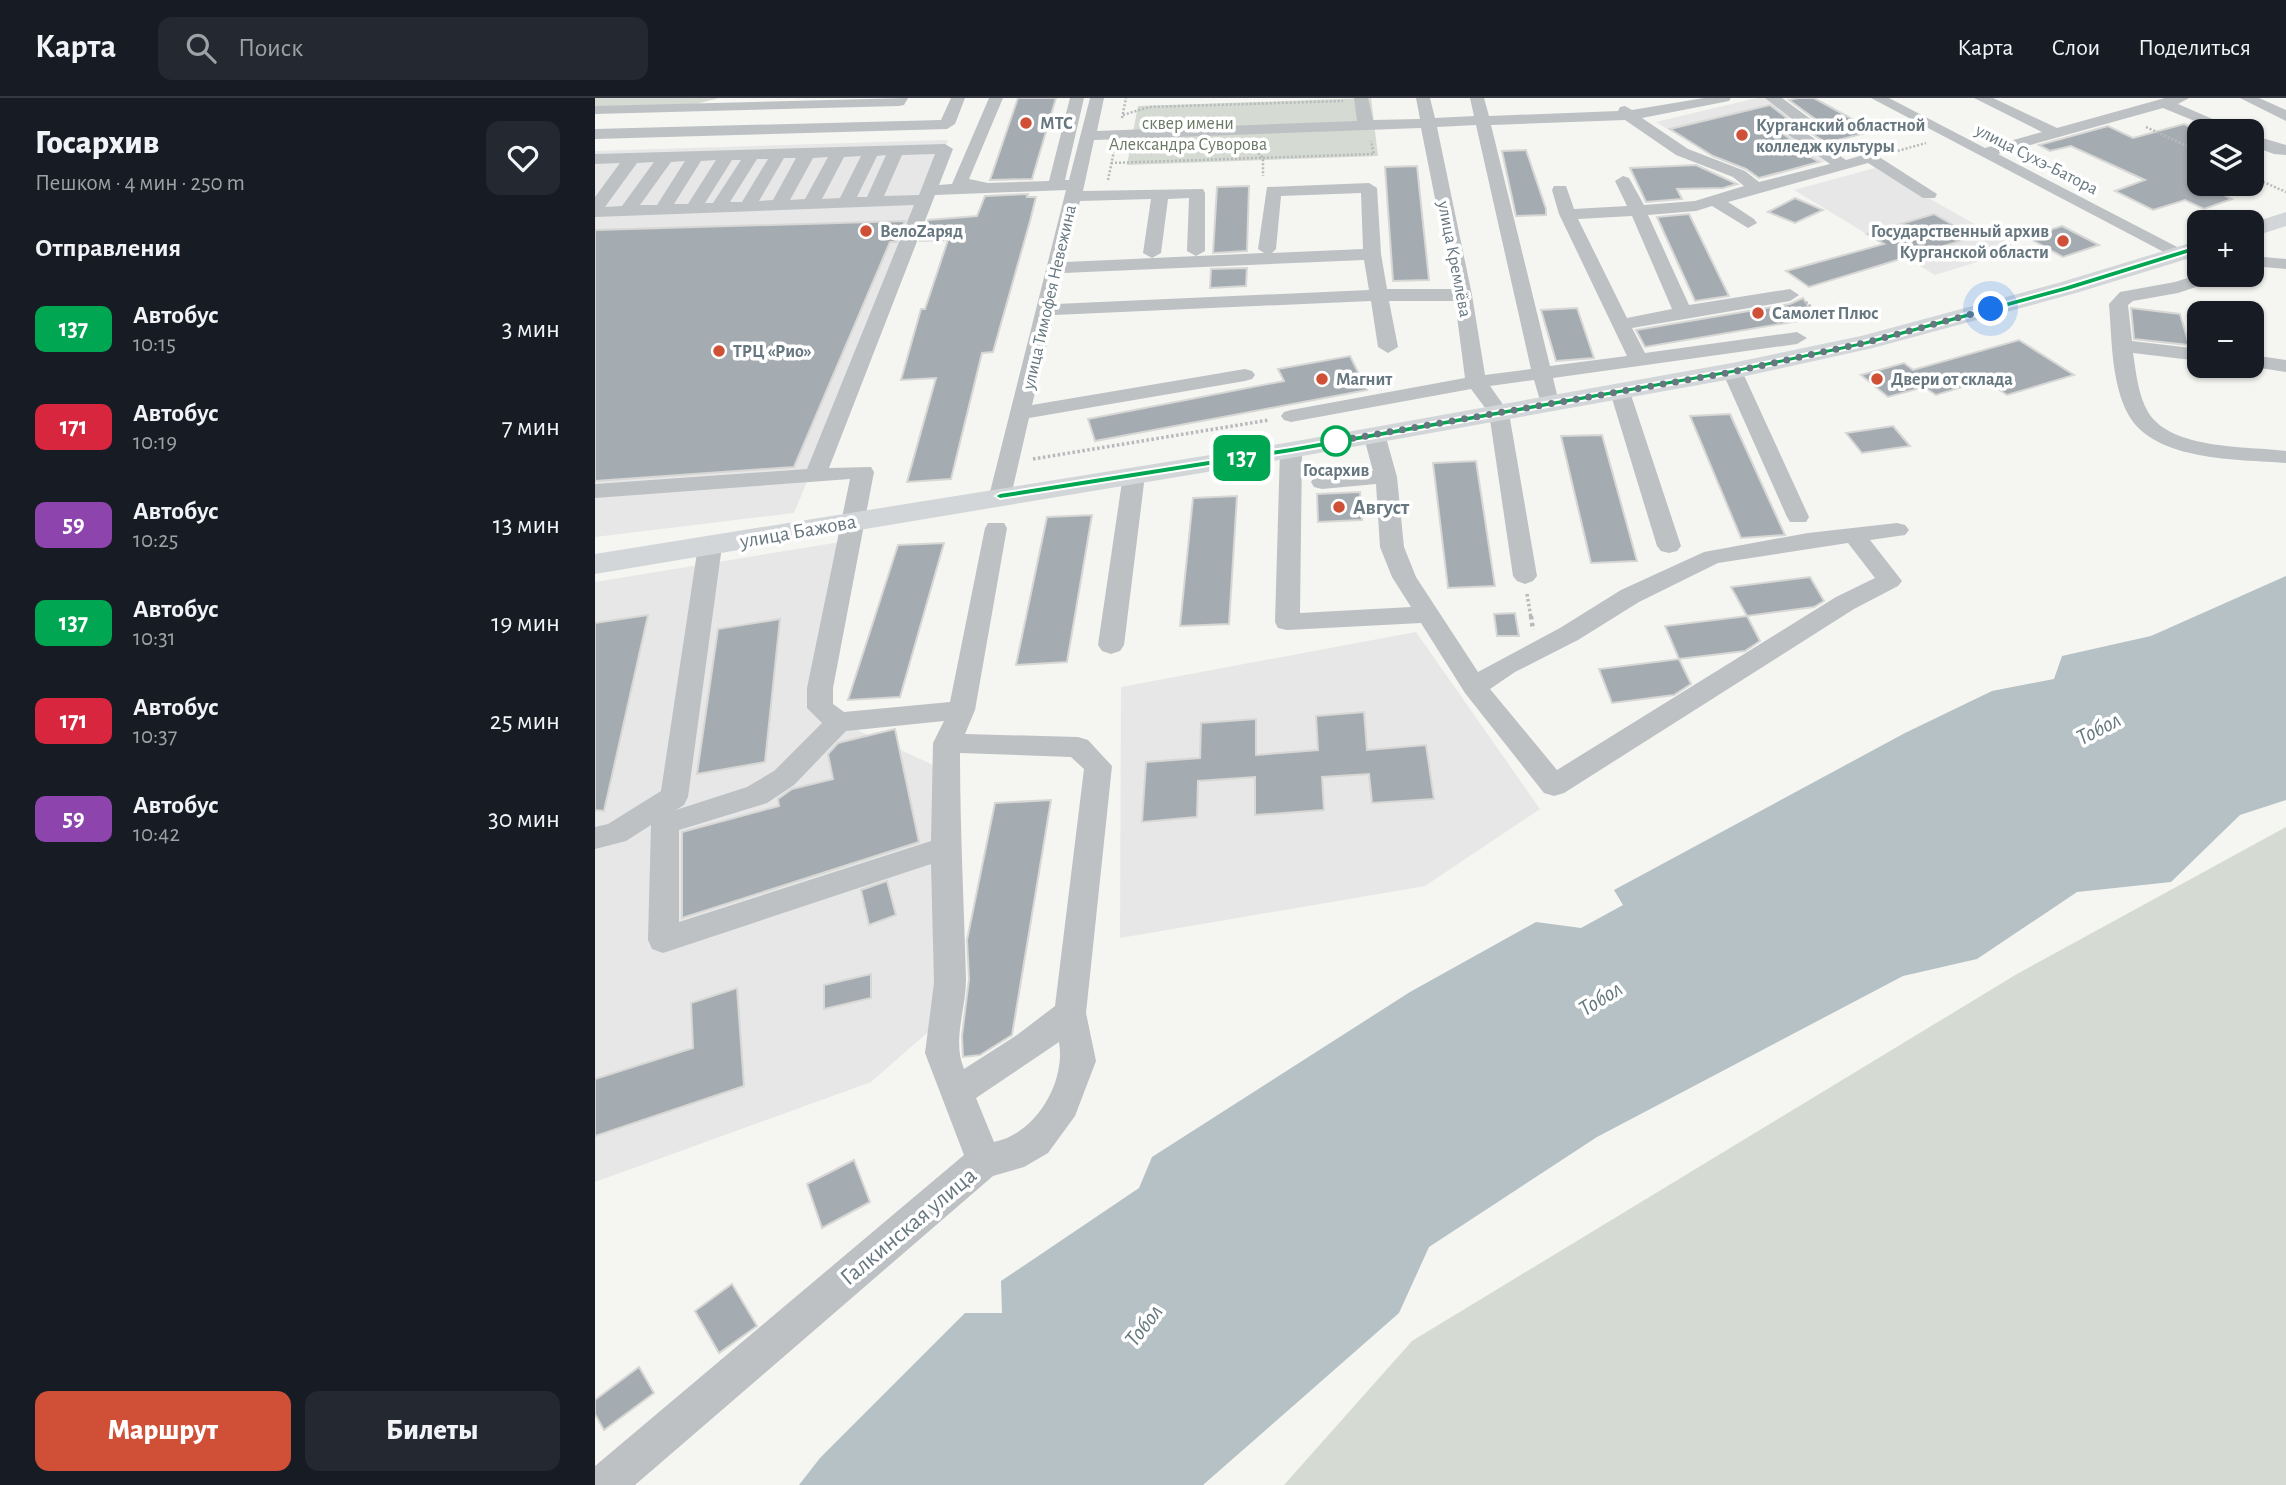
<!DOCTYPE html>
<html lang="ru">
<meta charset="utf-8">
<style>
:root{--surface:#171b24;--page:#242831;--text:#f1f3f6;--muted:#9ea1a6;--line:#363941;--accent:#d05037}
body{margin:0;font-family:"Alegreya Sans",sans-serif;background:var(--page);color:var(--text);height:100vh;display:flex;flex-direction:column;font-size:26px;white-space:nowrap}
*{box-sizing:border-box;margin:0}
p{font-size:23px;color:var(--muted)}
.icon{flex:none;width:38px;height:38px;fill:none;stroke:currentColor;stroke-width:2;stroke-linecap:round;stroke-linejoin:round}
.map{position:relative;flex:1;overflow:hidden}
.panel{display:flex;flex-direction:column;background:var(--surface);width:595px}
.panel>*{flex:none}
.badge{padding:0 14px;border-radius:10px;font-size:24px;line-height:46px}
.fabs{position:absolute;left:1592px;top:21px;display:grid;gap:14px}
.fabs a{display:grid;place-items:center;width:77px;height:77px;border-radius:14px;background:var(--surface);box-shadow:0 2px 5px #0004;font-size:35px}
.you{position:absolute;width:35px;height:35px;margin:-18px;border:5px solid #fff;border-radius:50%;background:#1a73e8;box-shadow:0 0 0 10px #1a73e833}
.map>.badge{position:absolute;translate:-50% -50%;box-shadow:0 0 0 4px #fff}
h2{padding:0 35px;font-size:26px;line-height:63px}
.round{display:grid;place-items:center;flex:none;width:74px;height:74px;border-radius:14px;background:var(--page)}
.overview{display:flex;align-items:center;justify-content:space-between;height:119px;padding:0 35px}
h1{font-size:33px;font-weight:800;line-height:52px}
.action{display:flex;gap:14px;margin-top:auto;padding:14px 35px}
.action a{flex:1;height:80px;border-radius:14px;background:var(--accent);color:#fff;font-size:28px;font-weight:800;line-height:80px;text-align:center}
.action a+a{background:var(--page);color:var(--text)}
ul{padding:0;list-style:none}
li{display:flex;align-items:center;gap:21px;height:98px;padding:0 35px}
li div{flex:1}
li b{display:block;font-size:26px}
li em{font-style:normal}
li .badge{min-width:77px;font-weight:700;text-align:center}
header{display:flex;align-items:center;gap:42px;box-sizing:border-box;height:98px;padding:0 35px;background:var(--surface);border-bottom:2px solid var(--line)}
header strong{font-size:33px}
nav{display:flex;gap:38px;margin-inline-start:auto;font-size:24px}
.search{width:490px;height:63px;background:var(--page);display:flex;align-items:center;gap:18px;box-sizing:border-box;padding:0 24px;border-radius:14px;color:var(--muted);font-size:26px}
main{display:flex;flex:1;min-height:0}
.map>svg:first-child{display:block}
.built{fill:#e6e7e6}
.green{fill:#d5dad2}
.water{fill:#b5c1c4}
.building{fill:#a5acb1;stroke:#d7d7d5;stroke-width:2}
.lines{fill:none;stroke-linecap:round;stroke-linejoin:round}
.path-far2{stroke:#b7babc;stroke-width:2.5;stroke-dasharray:2 2;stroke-linecap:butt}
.path-far1{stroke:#b7babc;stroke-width:3.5;stroke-dasharray:2.5 2.5;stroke-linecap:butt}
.path{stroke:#b7babc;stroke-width:4.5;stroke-dasharray:3.5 3.5;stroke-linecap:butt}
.minor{fill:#bdc1c4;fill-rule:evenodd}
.major{fill:#d2d6d9;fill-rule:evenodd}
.line{fill:#00a651;stroke:#fff;stroke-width:2}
.walk{stroke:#677780;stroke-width:7;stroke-dasharray:0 12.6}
.poi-dot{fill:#d05037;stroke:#fff;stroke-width:2.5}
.stop-dot{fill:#fff;stroke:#00a651;stroke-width:3.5}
.labels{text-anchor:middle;stroke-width:7;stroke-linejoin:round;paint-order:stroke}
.far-poi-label{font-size:18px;font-weight:bold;fill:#677780;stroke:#fff;text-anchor:start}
.far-park-label{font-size:18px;fill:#6b7866;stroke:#fff}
.far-street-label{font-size:18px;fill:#677780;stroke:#fff}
.far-stop-label{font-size:18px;font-weight:bold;fill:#677780;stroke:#fff}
.poi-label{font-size:21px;font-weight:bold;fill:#677780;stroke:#fff;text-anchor:start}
.street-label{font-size:21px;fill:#677780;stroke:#fff}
.water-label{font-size:23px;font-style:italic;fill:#63777d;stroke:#fff}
.near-street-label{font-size:24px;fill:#677780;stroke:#fff}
</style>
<header>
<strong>Карта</strong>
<div class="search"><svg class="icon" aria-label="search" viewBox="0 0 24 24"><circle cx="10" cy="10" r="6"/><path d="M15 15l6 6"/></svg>Поиск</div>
<nav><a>Карта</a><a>Слои</a><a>Поделиться</a></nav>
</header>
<main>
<section class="panel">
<div class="overview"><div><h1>Госархив</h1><p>Пешком · 4 мин · 250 m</p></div><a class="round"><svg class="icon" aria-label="heart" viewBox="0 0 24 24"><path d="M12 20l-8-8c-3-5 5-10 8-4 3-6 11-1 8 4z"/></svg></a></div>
<h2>Отправления</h2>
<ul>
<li><span class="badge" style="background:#00a651;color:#fff">137</span><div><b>Автобус</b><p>10:15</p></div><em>3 мин</em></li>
<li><span class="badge" style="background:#d7263d;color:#fff">171</span><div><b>Автобус</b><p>10:19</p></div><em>7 мин</em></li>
<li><span class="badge" style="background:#8e44ad;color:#fff">59</span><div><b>Автобус</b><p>10:25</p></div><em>13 мин</em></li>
<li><span class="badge" style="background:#00a651;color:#fff">137</span><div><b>Автобус</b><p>10:31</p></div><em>19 мин</em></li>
<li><span class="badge" style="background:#d7263d;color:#fff">171</span><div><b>Автобус</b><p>10:37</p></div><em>25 мин</em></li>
<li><span class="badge" style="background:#8e44ad;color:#fff">59</span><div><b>Автобус</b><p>10:42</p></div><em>30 мин</em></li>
</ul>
<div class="action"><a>Маршрут</a><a>Билеты</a></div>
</section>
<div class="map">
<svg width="1691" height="1387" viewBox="0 0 1691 1387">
<rect width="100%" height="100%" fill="#f5f5f2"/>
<g class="built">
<polygon points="1162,0 1170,0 1217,28 1202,31 1246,59 1170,80 1094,44 1061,24"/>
<polygon points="353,42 199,415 0,439 0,53"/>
<polygon points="1280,70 1424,151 1340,177 1199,92"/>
<polygon points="264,441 221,613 349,672 365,906 276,984 0,1084 0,484"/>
<polygon points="821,534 945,711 830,788 525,840 526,589"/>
</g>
<g class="green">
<polygon points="0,0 124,0 101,6 0,9"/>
<polygon points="776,0 783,58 532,67 543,8"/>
<polygon points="1691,729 1691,1387 689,1387 817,1243 1422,876"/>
</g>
<polygon class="water" points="1691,478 1691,702 1645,717 1576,784 1482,794 1382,861 1308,878 1002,1039 834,1149 804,1215 608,1387 204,1387 225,1360 370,1215 407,1215 406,1183 544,1090 557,1059 815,894 941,824 986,830 1028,807 1019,792 1310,635 1397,593 1459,581 1467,558 1556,538"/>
<g class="building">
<polygon points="423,0 461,0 437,81 395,82"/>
<polygon points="1203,0 1219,0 1279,33 1231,45 1207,29 1220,21 1194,2"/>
<polygon points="1175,7 1192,20 1181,26 1180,30 1209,51 1204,52 1224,64 1164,80 1151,71 1118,58 1075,31"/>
<polygon points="1589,26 1605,33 1605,86 1627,89 1618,92 1637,101 1609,111 1590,102 1558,112 1520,93 1550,82 1476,48 1455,53 1444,47 1513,28 1538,40"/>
<polygon points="931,52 951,111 951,117 921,118 907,53"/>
<polygon points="1101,67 1142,86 1128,90 1082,91 1087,101 1051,104 1035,70"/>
<polygon points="822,68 834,182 798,183 790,69"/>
<polygon points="654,88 652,153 618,155 622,89"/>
<polygon points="433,96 432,99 441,99 435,123 398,254 387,255 356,381 312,384 341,280 306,282 326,211 330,211 353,142 325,143 333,122 382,118 390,98"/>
<polygon points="1200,100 1228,112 1200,125 1173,114"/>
<polygon points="1094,116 1134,198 1100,203 1062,119"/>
<polygon points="1339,116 1379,139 1312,159 1309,158 1309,160 1214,189 1191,173 1289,146 1272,136"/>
<polygon points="310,123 301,144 295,144 199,369 0,383 0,132"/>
<polygon points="1467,128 1504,147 1468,159 1432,139"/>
<polygon points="652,170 651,188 615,190 616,171"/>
<polygon points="1208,200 1221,220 1050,249 1041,232 1195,206"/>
<polygon points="982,210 999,260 961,263 946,212"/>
<polygon points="1536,210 1585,216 1594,247 1539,241"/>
<polygon points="1424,242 1479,277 1412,297 1390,282 1341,297 1329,289 1293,299 1266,277 1309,265 1318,272"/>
<polygon points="755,258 772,292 500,343 493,321 689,283 683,271"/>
<polygon points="1135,316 1190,437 1146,440 1095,318"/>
<polygon points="1298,328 1315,348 1267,355 1251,335"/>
<polygon points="1007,337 1042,463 996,465 966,338"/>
<polygon points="881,363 900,488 853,490 838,365"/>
<polygon points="765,394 767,422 723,424 722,396"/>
<polygon points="642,398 634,526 585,528 598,400"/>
<polygon points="497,417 472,564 421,567 452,419"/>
<polygon points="349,445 305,599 253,602 303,447"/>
<polygon points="1215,479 1229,503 1219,509 1152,518 1136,489"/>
<polygon points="920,515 924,538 902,538 899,516"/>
<polygon points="53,517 9,713 0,712 0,525"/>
<polygon points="1152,518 1165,543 1150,553 1084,561 1070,528"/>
<polygon points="185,521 170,664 102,676 123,531"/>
<polygon points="1084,561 1096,586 1079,597 1017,605 1004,571"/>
<polygon points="769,614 772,652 831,647 839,701 777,705 774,676 727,679 729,712 660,717 660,679 603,683 602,719 547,724 551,664 605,660 606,625 661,621 661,657 723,652 721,618"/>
<polygon points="300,631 324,744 87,820 87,734 184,708 183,701 197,691 238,681 233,656 243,645"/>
<polygon points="456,702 417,937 385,957 368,959 367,938 374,881 372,842 400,705"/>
<polygon points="292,783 301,817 274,827 266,792"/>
<polygon points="276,876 276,900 229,911 229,887"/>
<polygon points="142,890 149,988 0,1038 0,981 98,950 96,905"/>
<polygon points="259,1062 275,1104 227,1130 212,1086"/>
<polygon points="137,1186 162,1228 124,1255 100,1213"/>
<polygon points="44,1269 59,1295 9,1332 0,1316 0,1302"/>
</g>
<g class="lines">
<g class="path-far2">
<polyline points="528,17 554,9 748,3"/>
<polyline points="527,20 531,0"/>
<polyline points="1551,29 1605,54"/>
<polyline points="658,49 668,60 668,78"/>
<polyline points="1299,54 1331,45"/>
<polyline points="516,65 779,56 776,43"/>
<polyline points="1657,79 1691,94"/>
<polyline points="513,82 519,53"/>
<polyline points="1211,204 1226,218 1212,223"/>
</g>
<g class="path-far1">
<polyline points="438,361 674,322"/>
<polyline points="932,496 936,520"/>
</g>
<polyline class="path" points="936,518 938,532"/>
<g class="minor">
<polygon points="313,0 309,7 304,8 0,16 0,8"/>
<polygon points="356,0 370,0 360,26 352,31 0,41 0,31 346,22"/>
<path d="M 394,0 L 408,0 L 374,81 L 393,85 L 454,83 L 475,0 L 489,0 L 470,82 L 474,82 L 495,0 L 509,0 L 502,33 L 762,23 L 759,0 L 773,0 L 778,22 L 825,21 L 821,0 L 835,0 L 840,20 L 879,18 L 875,0 L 889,0 L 894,18 L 1023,13 L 1025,9 L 1030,8 L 1037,12 L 1109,0 L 1136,0 L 1134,3 L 1047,20 L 1093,51 L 1150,73 L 1164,84 L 1235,66 L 1185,31 L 1182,28 L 1197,21 L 1170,0 L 1187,0 L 1217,22 L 1202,29 L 1251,62 L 1275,55 L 1281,57 L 1342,96 L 1340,100 L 1328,100 L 1273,65 L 1133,104 L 1159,121 L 1162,125 L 1153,130 L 1117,108 L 1101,113 L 1053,117 L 1094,207 L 1195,191 L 1204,197 L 1195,203 L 1037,230 L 1050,255 L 1202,234 L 1212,240 L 1202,246 L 958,280 L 964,305 L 961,309 L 947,309 L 939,282 L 895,288 L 914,315 L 942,478 L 938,483 L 930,486 L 922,483 L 918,478 L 894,315 L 876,291 L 696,324 L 689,322 L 686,318 L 689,314 L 696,312 L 870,280 L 860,203 L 794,203 L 803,249 L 793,255 L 783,249 L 776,203 L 459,217 L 437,307 L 650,271 L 657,273 L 660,277 L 657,281 L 650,283 L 434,320 L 416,398 L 413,403 L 397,403 L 394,398 L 471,92 L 340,97 L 234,370 L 276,369 L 279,374 L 238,590 L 238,606 L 249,614 L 355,604 L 390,430 L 393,425 L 409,425 L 412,430 L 380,612 L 370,636 L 483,639 L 493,642 L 517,668 L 491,915 L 501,963 L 480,1018 L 453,1055 L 429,1069 L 398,1078 L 40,1387 L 0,1387 L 0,1368 L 369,1057 L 330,955 L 339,885 L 336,766 L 68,855 L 57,851 L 53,842 L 56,727 L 31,743 L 0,751 L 0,729 L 13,726 L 66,693 L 103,448 L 107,443 L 115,441 L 123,443 L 127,448 L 93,699 L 89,707 L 81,712 L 152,689 L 179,673 L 227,625 L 212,610 L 212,590 L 255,381 L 0,400 L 0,386 L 212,371 L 319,107 L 0,119 L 0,99 L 25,65 L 0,66 L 0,56 L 350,46 L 358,51 L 344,87 L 357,86 ZM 1030,22 L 1081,57 L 1138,79 L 1149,88 L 1100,103 L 1049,107 L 1034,80 L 1028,78 L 1020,83 L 1032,108 L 979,111 L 971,88 L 959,88 L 957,92 L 964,116 L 1032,258 L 955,268 L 896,27 ZM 881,27 L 936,271 L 890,277 L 877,197 L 842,29 ZM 826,30 L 858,191 L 792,191 L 786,156 L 782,90 L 774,85 L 672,89 L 663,151 L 669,155 L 471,164 L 485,103 L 556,101 L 548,155 L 557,160 L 566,155 L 573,101 L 594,100 L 592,153 L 601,158 L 610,153 L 610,95 L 608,91 L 488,93 L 499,42 ZM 340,56 L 324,97 L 289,98 L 307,57 ZM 291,57 L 272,99 L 262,99 L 282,58 ZM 266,58 L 245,100 L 227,101 L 249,59 ZM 233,59 L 210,101 L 195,102 L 218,60 ZM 189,60 L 201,60 L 178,102 L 164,103 ZM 162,61 L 173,61 L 147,104 L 135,104 ZM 121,62 L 93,106 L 79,106 L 106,63 ZM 137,62 L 146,62 L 118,105 L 110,105 ZM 90,63 L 62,107 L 45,107 L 76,64 ZM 59,64 L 27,108 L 10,109 L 42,65 ZM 766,95 L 768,151 L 677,155 L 681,151 L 686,98 ZM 1037,118 L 1077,211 L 1032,220 L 983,121 ZM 769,162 L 774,192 L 461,206 L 468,175 ZM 349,623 L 338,645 L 336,743 L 84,824 L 84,732 L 172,705 L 199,687 L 251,633 ZM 365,655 L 476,659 L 489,671 L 460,908 L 422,937 L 369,971 C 357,942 371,912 371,881 C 369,806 365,731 365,655 ZM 464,944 C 471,984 441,1036 399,1044 L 381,1000 Z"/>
<polygon points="1276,0 1294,0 1390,50 1447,34 1379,0 1398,0 1462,30 1570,0 1594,0 1583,6 1645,33 1624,33 1568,10 1403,56 1588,152 1591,156 1588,160 1582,161"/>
<polygon points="1645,0 1664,0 1691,12 1691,23"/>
<polygon points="1657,37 1691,47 1691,57 1679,56 1657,48"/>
<polygon points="1657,158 1691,161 1691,171 1657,168"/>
<path d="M 1605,176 L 1628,177 L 1625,181 L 1583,195 L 1538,203 L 1533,207 L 1537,243 L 1605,251 L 1605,263 L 1538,255 C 1541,274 1543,297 1553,314 C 1576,352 1652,348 1691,353 L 1691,365 C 1644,361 1559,364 1533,316 C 1516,284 1517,241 1514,206 L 1525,194 L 1580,184 Z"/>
<polygon points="1657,257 1691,262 1691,274 1652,268 1657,268"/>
<polygon points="1137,267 1144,269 1147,273 1214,419 1211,424 1195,424 1192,419 1127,273 1130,269"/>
<polygon points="1025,288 1032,290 1035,294 1086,448 1082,453 1074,455 1066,453 1062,448 1015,294 1018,290"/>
<path d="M 779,330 L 786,332 L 790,336 L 802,379 L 809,449 L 821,479 L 883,574 L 965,530 L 1026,492 L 1109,454 L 1213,435 L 1302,425 L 1310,427 L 1314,432 L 1310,437 L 1275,442 L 1307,483 L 1303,488 L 1259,511 L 969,695 L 959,698 L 949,695 L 870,595 L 826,525 L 692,532 L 683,530 L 680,524 L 685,352 L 688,347 L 704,347 L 707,352 L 705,515 L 816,509 L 797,479 L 785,449 L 781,386 L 727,391 L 719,389 L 716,384 L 719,379 L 727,377 L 778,373 L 768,336 L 772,332 ZM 1253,445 L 1280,480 L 1241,499 L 962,672 L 895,591 L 920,574 L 983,542 L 1044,504 L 1123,465 Z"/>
<polygon points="539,370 547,372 550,377 529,547 525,553 516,556 507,553 503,547 528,377 531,372"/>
</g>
<g class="major">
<polygon points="1691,114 1691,128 1657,139 1657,125"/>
<polygon points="1605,142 1605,157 1481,195 1278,250 1137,281 696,360 0,476 0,456 696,344 1137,265 1266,238 1463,185"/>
</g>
</g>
<polygon class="line" points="1605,146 1608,151 1476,192 1273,247 1137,276 696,355 405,401 400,398 405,395 696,349 1137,271 1268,243 1469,188"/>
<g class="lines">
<polyline class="walk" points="741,343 737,344 1137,274 1269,245 1396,211"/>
</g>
<g class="poi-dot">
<circle cx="431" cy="25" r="7"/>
<circle cx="1147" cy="37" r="7"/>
<circle cx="271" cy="133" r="7"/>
<circle cx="1468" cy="143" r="7"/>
<circle cx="1163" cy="215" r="7"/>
<circle cx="124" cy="253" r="7"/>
<circle cx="727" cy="281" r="7"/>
<circle cx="1282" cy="281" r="7"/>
<circle cx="744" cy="409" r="7"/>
</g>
<circle class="stop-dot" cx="741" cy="343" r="14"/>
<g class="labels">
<g class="far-poi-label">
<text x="445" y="31">МТС</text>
<text x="1161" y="33">Курганский областной<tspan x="1161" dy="21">колледж культуры</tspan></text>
<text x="285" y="139">ВелоZаряд</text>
<text x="1454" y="139" text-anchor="end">Государственный архив<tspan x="1454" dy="21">Курганской области</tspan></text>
<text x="1177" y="221">Самолет Плюс</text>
<text x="138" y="259">ТРЦ «Рио»</text>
<text x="741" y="287">Магнит</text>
<text x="1296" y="287">Двери от склада</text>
</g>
<g class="far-park-label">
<text x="593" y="31">сквер имени<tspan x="593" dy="21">Александра Суворова</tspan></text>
</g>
<g class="far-street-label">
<text transform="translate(1442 61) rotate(27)" y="6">улица Сухэ-Батора</text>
<text transform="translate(860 161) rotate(79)" y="6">улица Кремлёва</text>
<text transform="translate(454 199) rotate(-77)" y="6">улица Тимофея Невежина</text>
</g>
<g class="far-stop-label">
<text x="741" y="378">Госархив</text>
</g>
<g class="poi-label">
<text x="758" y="416">Август</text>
</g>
<g class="street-label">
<text transform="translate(203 433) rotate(-10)" y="7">улица Бажова</text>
</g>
<g class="water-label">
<text transform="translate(1503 630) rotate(-27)" y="8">Тобол</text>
<text transform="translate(1005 900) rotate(-32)" y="8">Тобол</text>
<text transform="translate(548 1227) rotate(-52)" y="8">Тобол</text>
</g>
<g class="near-street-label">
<text transform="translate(313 1128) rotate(-40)" y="8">Галкинская улица</text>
</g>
</g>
</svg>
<div class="fabs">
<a><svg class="icon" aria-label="layers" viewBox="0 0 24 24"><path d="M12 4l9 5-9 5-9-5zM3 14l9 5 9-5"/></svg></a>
<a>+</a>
<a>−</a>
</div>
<div class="you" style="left:1396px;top:211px"></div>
<b class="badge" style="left:647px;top:360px;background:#00a651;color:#fff">137</b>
</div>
</main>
